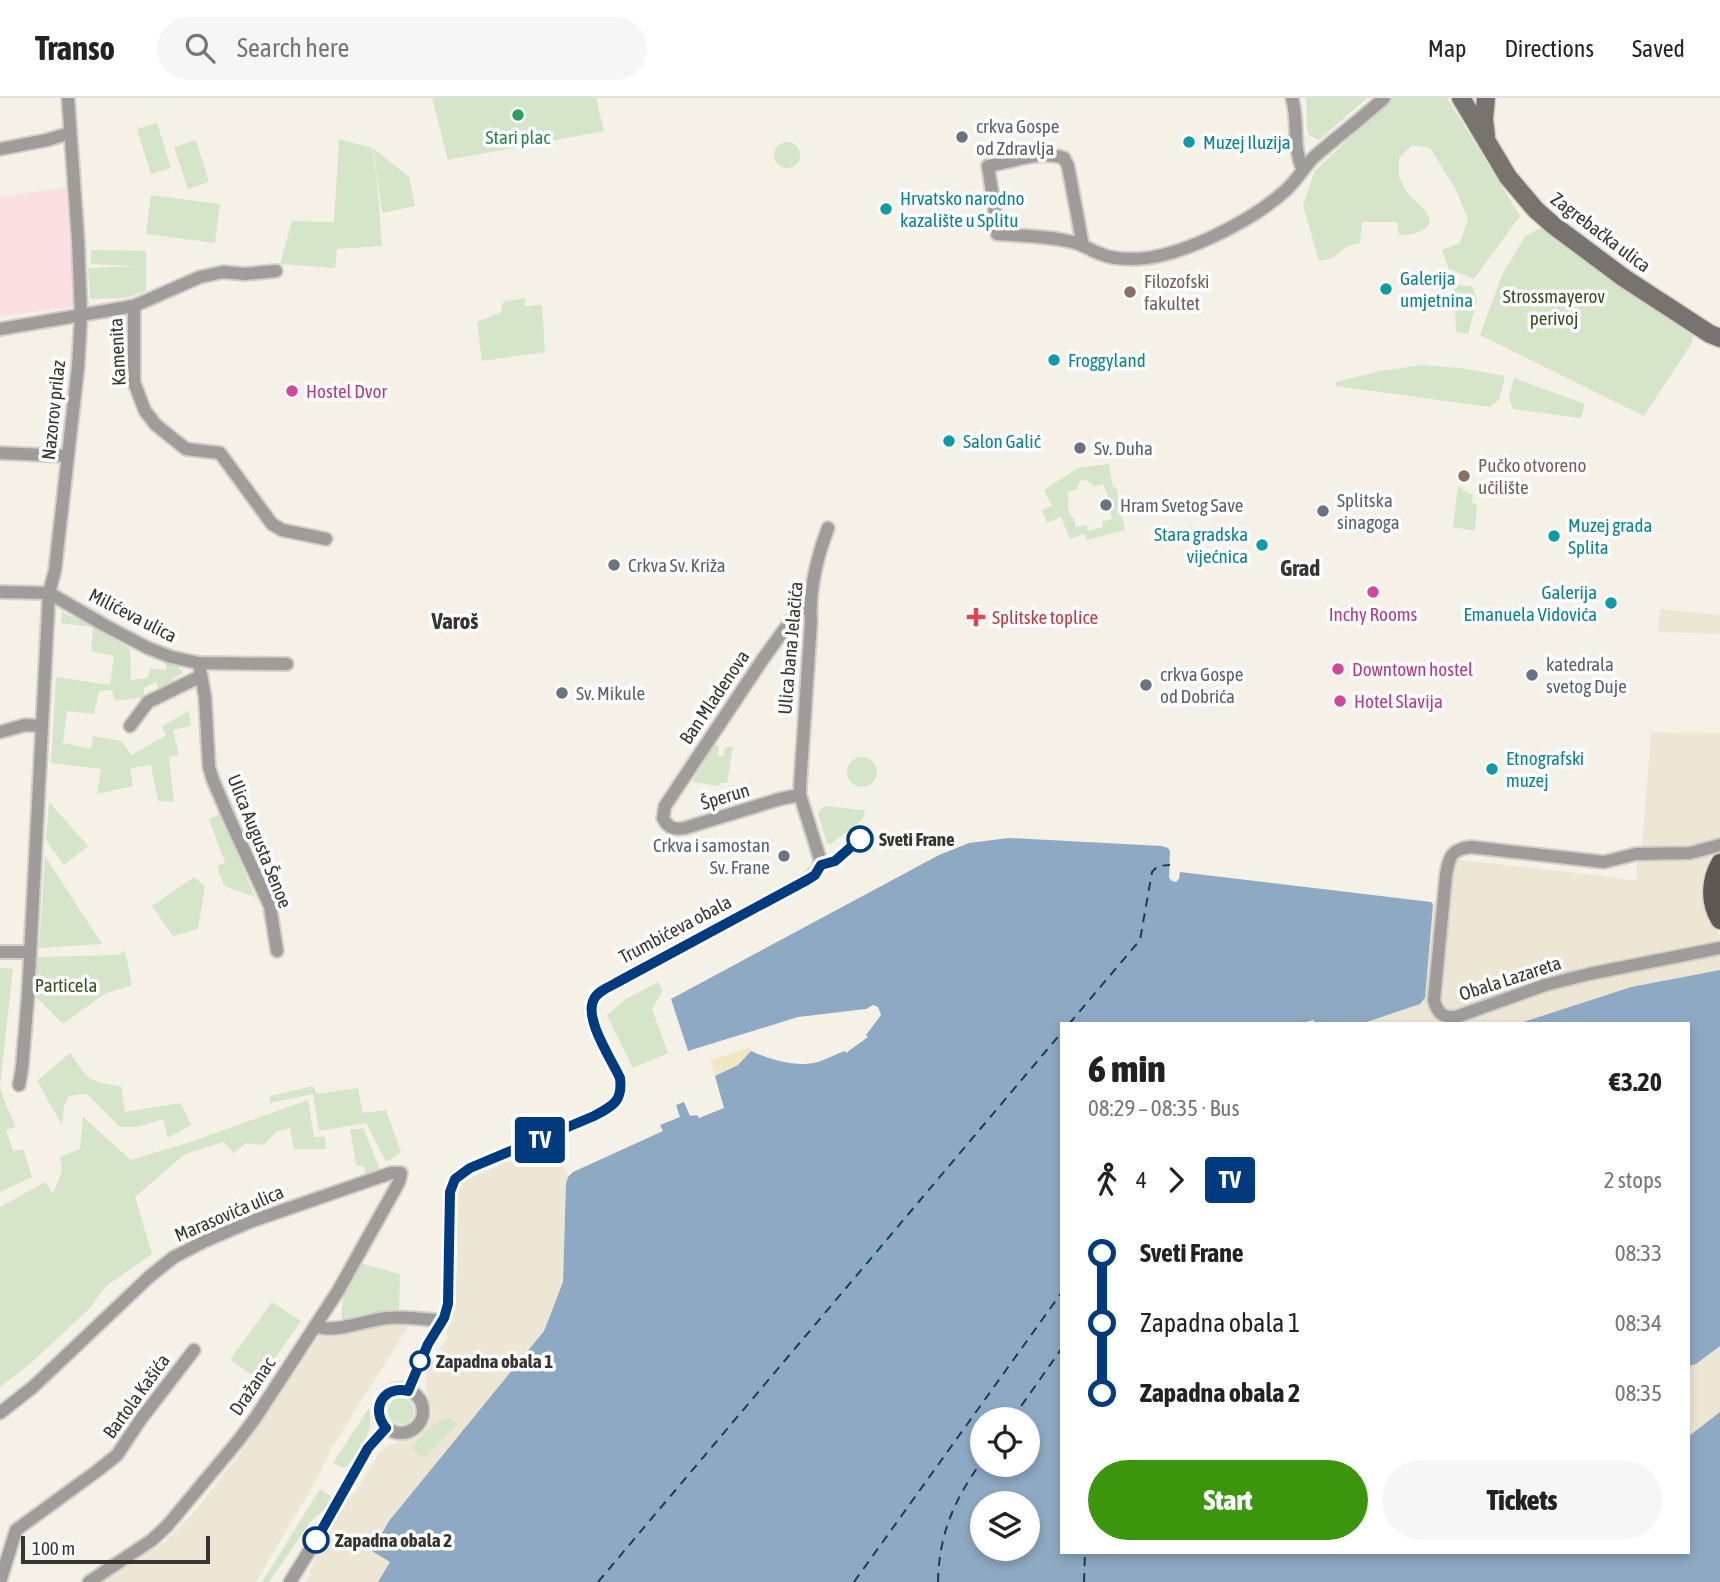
<!DOCTYPE html>
<meta charset="utf-8">
<style>
:root{--surface:#fff;--page:#f6f6f6;--text:#222;--muted:#767676;--line:#e0e0e0;--accent:#3b950d}
body{margin:0;font-family:"Asap Condensed",sans-serif;background:var(--page);color:var(--text);height:100vh;display:flex;flex-direction:column;font-size:26px;white-space:nowrap}
*{box-sizing:border-box;margin:0}
p{font-size:23px;color:var(--muted)}
.icon{flex:none;width:38px;height:38px;fill:none;stroke:currentColor;stroke-width:2;stroke-linecap:round;stroke-linejoin:round}
.map{position:relative;flex:1;overflow:hidden}
.sheet{position:absolute;left:1060px;top:924px;width:630px;height:532px;display:flex;flex-direction:column;background:var(--surface);border-radius:0px;box-shadow:0 4px 10px #0003}
.sheet>*{flex:none}
.badge{padding:0 14px;border-radius:5px;font-size:24px;line-height:46px}
.tools{position:absolute;left:970px;top:1309px;display:grid;gap:14px}
.tools a{display:grid;place-items:center;width:70px;height:70px;border-radius:50%;background:var(--surface);box-shadow:0 4px 10px #0003;font-size:35px}
.scale{position:absolute;left:21px;bottom:18px;width:189px;box-sizing:border-box;padding-left:7px;border:4px solid #363531;border-top:0;font-size:19px;line-height:24px;white-space:nowrap;color:#363531;-webkit-text-stroke:5px #fefefe;paint-order:stroke}
.map>.badge{position:absolute;translate:-50% -50%;box-shadow:0 0 0 4px #fff}
.legs{display:flex;align-items:center;gap:10px;height:77px;padding:0 28px;font-size:23px}
.legs p{margin-inline-start:auto}
.head{display:flex;align-items:center;justify-content:space-between;height:119px;padding:0 28px}
h1{font-size:38px;font-weight:800;line-height:52px}
.primary-button{display:flex;gap:14px;margin-top:auto;padding:14px 28px}
.primary-button a{flex:1;height:80px;border-radius:42px;background:var(--accent);color:#fff;font-size:28px;font-weight:800;line-height:80px;text-align:center}
.primary-button a+a{background:var(--page);color:var(--text)}
ul{padding:0 28px;list-style:none}
li{display:flex;align-items:center;gap:24px;height:70px;font-size:26px}
li i{display:grid;place-items:center;width:10px;height:100%;margin:0 9px;background:currentColor}
li i::after{content:'';width:18px;height:18px;margin:-9px;border:5px solid;border-radius:50%;background:var(--surface)}
li p{margin-inline-start:auto}
li:first-child i{background:linear-gradient(#0000 50%,currentColor 0)}
li:last-child i{background:linear-gradient(currentColor 50%,#0000 0)}
header{display:flex;align-items:center;gap:42px;box-sizing:border-box;height:98px;padding:0 35px;background:var(--surface);border-bottom:2px solid var(--line)}
header strong{font-size:33px}
nav{display:flex;gap:38px;margin-inline-start:auto;font-size:24px}
.search{width:490px;height:63px;background:var(--page);display:flex;align-items:center;gap:18px;box-sizing:border-box;padding:0 24px;border-radius:38px;color:var(--muted);font-size:26px}
.map>svg:first-child{display:block}
.built{fill:#ede6d5}
.education{fill:#fbe0e2}
.green{fill:#d4e5ca;fill-rule:evenodd}
.sand{fill:#f1e8c2}
.water{fill:#8ea9c3;fill-rule:evenodd}
.lines{fill:none;stroke-linecap:round;stroke-linejoin:round}
.ferry{stroke:#123e62;stroke-width:2;stroke-dasharray:9 7;stroke-linecap:butt}
.street-casing{stroke:#d3cfc6;stroke-width:16}
.secondary-casing{stroke:#d3cfc6;stroke-width:21}
.primary-casing{stroke:#d3cfc6;stroke-width:21}
.street{stroke:#a09c99;stroke-width:12}
.secondary{stroke:#79736f;stroke-width:18}
.primary{stroke:#5e5752;stroke-width:18}
.line-1-casing{stroke:#fff;stroke-width:16}
.line-1{stroke:#003b80;stroke-width:10}
.leisure-dot{fill:#2e9e5b;stroke:#fefefe;stroke-width:2.5}
.worship-dot{fill:#6b7280;stroke:#fefefe;stroke-width:2.5}
.culture-dot{fill:#0f9aa8;stroke:#fefefe;stroke-width:2.5}
.education-dot{fill:#8d6e63;stroke:#fefefe;stroke-width:2.5}
.hotel-dot{fill:#d1479c;stroke:#fefefe;stroke-width:2.5}
.health-dot{fill:#e0444e;stroke:#fefefe;stroke-width:2.5}
.stop-1-dot{fill:#fff;stroke:#003b80;stroke-width:3.5}
.labels{text-anchor:middle;stroke-width:7;stroke-linejoin:round;paint-order:stroke}
.worship-label{font-size:19px;fill:#5b616d;stroke:#fefefe;text-anchor:start}
.leisure-label{font-size:19px;fill:#27864d;stroke:#fefefe}
.culture-label{font-size:19px;fill:#0d838f;stroke:#fefefe;text-anchor:start}
.street-label{font-size:19px;fill:#363531;stroke:#fefefe}
.education-label{font-size:19px;fill:#785e54;stroke:#fefefe;text-anchor:start}
.park-label{font-size:19px;fill:#344f20;stroke:#fefefe}
.hotel-label{font-size:19px;fill:#b23c85;stroke:#fefefe;text-anchor:start}
.health-label{font-size:19px;fill:#be3a42;stroke:#fefefe;text-anchor:start}
.stop-label{font-size:19px;font-weight:bold;fill:#363531;stroke:#fefefe;text-anchor:start}
.quarter-label{font-size:23px;font-weight:bold;fill:#363531;stroke:#fefefe}
</style>
<header>
<strong>Transo</strong>
<div class="search"><svg class="icon" aria-label="search" viewBox="0 0 24 24"><circle cx="10" cy="10" r="6"/><path d="M15 15l6 6"/></svg>Search here</div>
<nav><a>Map</a><a>Directions</a><a>Saved</a></nav>
</header>
<div class="map">
<svg width="1720" height="1484" viewBox="0 0 1720 1484">
<rect width="100%" height="100%" fill="#f5f1e7"/>
<g class="built">
<polygon points="1660,511 1720,517 1720,536 1658,534"/>
<polygon points="1651,634 1720,635 1720,749 1710,759 1703,781 1702,792 1704,808 1708,820 1720,837 1720,872 1630,889 1517,926 1361,926 1420,906 1425,900 1433,807 1431,804 1439,805 1445,760 1604,778 1634,783 1636,782 1638,753 1642,750"/>
<polygon points="553,1044 568,1079 566,1086 563,1184 544,1233 389,1423 390,1464 378,1484 305,1484 311,1477 309,1474 312,1468 351,1395 354,1396 379,1355 387,1348 418,1339 429,1325 433,1313 426,1291 426,1281 428,1270 448,1239 446,1236 453,1209 455,1102 458,1092 464,1084 473,1079"/>
<polygon points="399,1224 408,1229 331,1351 319,1377 256,1484 99,1484 107,1477 162,1446 190,1419 241,1354 319,1238"/>
<polygon points="1720,1248 1720,1314 1689,1338 1689,1268 1696,1266"/>
</g>
<polygon class="education" points="66,89 74,209 0,218 0,99"/>
<g class="green">
<polygon points="432,0 596,0 604,33 448,62"/>
<polygon points="1306,0 1367,0 1319,42 1309,37 1307,30"/>
<path d="M 1392,0 L 1447,0 L 1520,118 L 1474,181 L 1449,171 L 1442,152 L 1460,145 L 1468,121 L 1455,90 L 1430,50 L 1412,47 L 1399,60 L 1399,80 L 1409,97 L 1426,113 L 1430,124 C 1424,136 1410,137 1399,137 L 1397,124 L 1362,124 L 1360,145 L 1348,148 L 1331,161 L 1319,163 L 1303,107 L 1315,73 Z"/>
<polygon points="157,25 171,70 151,76 137,31"/>
<polygon points="339,41 372,50 377,83 382,148 337,151 335,170 280,166 292,123 334,124"/>
<polygon points="196,42 209,84 188,91 174,49"/>
<circle cx="787" cy="57" r="13"/>
<polygon points="373,50 409,79 415,108 382,115"/>
<polygon points="151,97 220,106 215,145 146,136"/>
<polygon points="1538,131 1548,131 1690,231 1694,237 1691,246 1644,318 1480,237 1502,177 1525,138"/>
<polygon points="91,152 146,153 146,193 125,200 91,201 90,199 88,170 137,168 91,166"/>
<polygon points="1454,186 1473,189 1477,203 1468,236 1456,234"/>
<polygon points="525,200 525,208 542,207 545,254 482,263 477,224 501,214 503,204"/>
<polygon points="1422,267 1460,270 1505,278 1499,302 1490,309 1336,288 1336,284 1380,273"/>
<polygon points="1514,280 1585,306 1581,320 1513,311 1509,300"/>
<path d="M 1109,366 L 1113,389 L 1116,389 L 1125,432 L 1087,442 L 1084,436 L 1070,441 L 1061,419 L 1047,425 L 1042,412 L 1052,408 L 1044,392 L 1078,370 ZM 1086,382 L 1094,388 L 1103,386 L 1112,408 L 1110,412 L 1112,421 L 1102,424 L 1103,429 L 1088,433 L 1087,427 L 1076,429 L 1074,420 L 1072,420 C 1070,414 1066,409 1069,403 L 1067,394 L 1077,391 L 1080,383 Z"/>
<polygon points="1458,389 1463,390 1462,393 1468,394 1469,396 1473,396 1472,405 1477,406 1475,433 1453,429"/>
<polygon points="62,514 94,529 130,551 131,582 148,580 150,570 166,572 166,564 177,567 183,575 172,580 174,588 160,595 156,584 144,590 144,599 115,603 112,592 99,593 94,616 67,613 63,645 91,651 93,638 121,643 132,657 166,637 162,628 189,613 191,628 173,632 179,657 169,659 174,704 158,703 151,667 130,670 133,688 97,696 101,671 51,665 56,579 110,587 114,558 91,553 93,529 61,525"/>
<polygon points="713,647 719,648 718,658 724,658 725,649 733,649 727,685 720,685 719,688 692,684"/>
<circle cx="862" cy="674" r="15"/>
<polygon points="49,704 88,748 64,767 46,742"/>
<polygon points="825,708 864,712 865,715 862,722 831,746 827,745 818,716 820,712"/>
<polygon points="221,716 255,799 224,788 217,768 225,765 209,721"/>
<polygon points="45,758 102,846 39,850"/>
<polygon points="194,779 205,788 198,831 173,838 152,808"/>
<polygon points="125,853 132,887 104,896 63,926 31,894 37,859 118,857"/>
<polygon points="0,870 13,871 0,989 7,1010 16,1029 6,1032 13,1053 23,1051 32,1079 0,1094"/>
<polygon points="658,884 663,892 652,911 668,955 633,970 607,917 626,901"/>
<path d="M 70,955 C 88,981 89,985 121,988 L 125,1014 L 181,1005 L 191,1027 L 168,1040 L 163,1021 L 137,1029 L 120,1029 L 87,996 L 69,998 L 64,1007 L 62,1027 L 37,983 Z"/>
<polygon points="313,988 317,996 358,990 363,1015 386,1012 401,1054 386,1064 366,1025 319,1033 313,996 270,1005 270,998"/>
<polygon points="308,1002 314,1039 325,1039 326,1051 294,1051 290,1030 276,1034 264,1047 246,1045 234,1055 224,1044 185,1056 135,1099 152,1156 105,1189 90,1210 30,1266 0,1289 0,1109 45,1084 53,1095 62,1073 60,1059 80,1051 83,1019 131,1062 190,1044"/>
<polygon points="363,1030 381,1074 366,1081 364,1069 356,1067 350,1032"/>
<path d="M 363,1166 L 400,1176 L 399,1214 L 342,1223 C 341,1195 345,1188 363,1166 Z"/>
<polygon points="272,1204 301,1223 260,1282 230,1262"/>
<circle cx="401" cy="1313" r="13"/>
<path d="M 369,1310 C 375,1336 361,1347 348,1368 L 343,1370 L 333,1365 Z"/>
<path d="M 449,1319 L 458,1326 L 424,1361 L 412,1350 C 420,1339 435,1323 449,1319 Z"/>
<polygon points="320,1391 333,1399 327,1409 311,1423 269,1484 262,1484"/>
</g>
<polygon class="sand" points="751,949 751,953 738,967 715,978 711,962"/>
<g class="water">
<path d="M 1009,740 L 1162,748 L 1168,750 L 1170,753 L 1169,780 L 1172,783 L 1176,784 L 1179,781 L 1180,774 L 1431,804 L 1433,807 L 1425,900 L 1420,906 L 1361,926 L 1315,926 L 1313,922 L 1301,926 L 1062,926 L 1062,1454 L 1689,1454 L 1689,1338 L 1720,1314 L 1720,1484 L 378,1484 L 390,1464 L 372,1453 L 389,1423 L 544,1233 L 563,1184 L 566,1086 L 568,1079 L 573,1074 L 663,1033 L 660,1027 L 680,1019 L 676,1007 L 684,1004 L 690,1018 L 697,1017 L 699,1020 L 724,1010 L 715,978 L 738,967 L 751,953 C 771,962 796,970 818,964 C 827,961 836,956 845,953 L 846,955 L 868,939 L 866,937 L 881,917 L 878,909 L 873,907 L 866,911 L 798,919 L 688,953 L 671,901 L 939,757 L 969,745 ZM 1027,1321 L 1027,1367 L 982,1367 L 982,1321 ZM 1027,1405 L 1027,1451 L 982,1451 L 982,1405 Z"/>
<polygon points="1720,872 1720,1248 1696,1266 1689,1268 1689,926 1517,926 1631,889"/>
</g>
<g class="lines">
<g class="ferry">
<polyline points="1069,926 1140,842 1152,774 1158,768 1170,767"/>
<polyline points="1012,1321 1062,1250"/>
<polyline points="598,1484 1062,934"/>
<polyline points="854,1484 1062,1194"/>
<path d="M 938,1484 C 939,1436 954,1402 982,1363"/>
<polyline points="1084,1484 1085,1454"/>
</g>
<g class="street-casing">
<g id="street">
<path d="M 1292,0 C 1299,24 1292,49 1303,72"/>
<polyline points="0,51 47,42 70,35"/>
<path d="M 1083,148 L 1068,68 L 1064,60 C 1040,52 1012,64 988,68 L 997,126 L 997,136 C 1023,138 1051,138 1076,145 C 1085,148 1092,153 1101,156 C 1110,160 1122,161 1132,161 C 1179,161 1252,123 1286,92 C 1297,82 1304,69 1314,59 C 1337,39 1361,21 1384,0"/>
<polyline points="134,208 134,284 145,313 156,327 186,351 220,355 272,426 282,432 326,441"/>
<polyline points="0,231 134,208 200,179 223,174 245,176 276,173"/>
<polyline points="0,355 68,358"/>
<polyline points="0,494 49,495 106,528 148,550 171,559 199,565 287,566"/>
<polyline points="199,565 205,599 209,669 213,682 230,722 270,808 277,853"/>
<polyline points="130,628 148,604 201,578"/>
<polyline points="0,634 25,627 42,628"/>
<path d="M 800,697 L 780,701 L 685,730 C 674,732 668,730 663,720 L 665,708 L 763,561 L 794,518 L 810,504"/>
<path d="M 1720,747 L 1690,755 L 1636,756 L 1604,764 L 1471,749 C 1451,751 1449,759 1446,777 L 1434,902 C 1437,914 1442,920 1456,919 L 1545,887 L 1589,876 L 1720,850"/>
<polyline points="0,854 30,854"/>
<polyline points="19,987 22,970 28,897 49,495 55,472 78,269 81,217 78,142 68,0"/>
<path d="M 315,1228 C 334,1236 366,1222 387,1220 C 405,1218 424,1221 442,1223"/>
<circle cx="401" cy="1313" r="22"/>
<path d="M 408,1293 L 428,1246 L 444,1220 L 448,1206 L 450,1094 L 455,1081 L 470,1070 L 594,1018 C 613,1008 623,1003 620,980 C 612,962 583,920 594,901 C 598,893 609,889 616,885 L 807,782 L 819,771 L 820,761 L 800,697 L 800,688 L 811,524 C 809,492 817,459 828,430"/>
<polyline points="0,1315 33,1289 149,1179 174,1159 205,1143 252,1123 391,1075 401,1075 399,1084 338,1193 256,1319 238,1343 167,1428 152,1442 89,1484"/>
<polyline points="0,1484 16,1432 97,1373 117,1357 141,1321 194,1252"/>
<polyline points="290,1484 316,1442 368,1350 386,1330"/>
</g>
</g>
<g class="secondary-casing">
<g id="secondary">
<polyline points="1461,0 1508,79 1536,112 1553,127 1624,180 1710,236 1720,240"/>
<polyline points="1486,38 1484,21 1486,0"/>
</g>
</g>
<g class="primary-casing">
<path id="primary" d="M 1720,765 C 1710,783 1709,804 1720,822"/>
</g>
<use href="#street" class="street"/>
<use href="#secondary" class="secondary"/>
<use href="#primary" class="primary"/>
</g>
<g class="lines">
<g class="line-1-casing">
<path id="line-1" d="M 316,1442 L 368,1350 L 386,1330 C 370,1311 383,1287 408,1293 L 428,1246 L 444,1220 L 448,1206 L 450,1094 L 455,1081 L 470,1070 L 594,1018 C 613,1008 623,1003 620,980 C 612,962 583,920 594,901 C 598,893 609,889 616,885 L 807,782 L 815,777 L 821,767 L 835,763 L 860,741"/>
</g>
<use href="#line-1" class="line-1"/>
</g>
<circle class="leisure-dot" cx="518" cy="17" r="7"/>
<g class="worship-dot">
<circle cx="962" cy="39" r="7"/>
<circle cx="1080" cy="350" r="7"/>
<circle cx="1106" cy="407" r="7"/>
<circle cx="1323" cy="413" r="7"/>
<circle cx="614" cy="467" r="7"/>
<circle cx="1532" cy="577" r="7"/>
<circle cx="1146" cy="587" r="7"/>
<circle cx="562" cy="595" r="7"/>
<circle cx="784" cy="758" r="7"/>
</g>
<g class="culture-dot">
<circle cx="1189" cy="44" r="7"/>
<circle cx="886" cy="111" r="7"/>
<circle cx="1386" cy="191" r="7"/>
<circle cx="1054" cy="262" r="7"/>
<circle cx="949" cy="343" r="7"/>
<circle cx="1554" cy="438" r="7"/>
<circle cx="1262" cy="447" r="7"/>
<circle cx="1611" cy="505" r="7"/>
<circle cx="1492" cy="671" r="7"/>
</g>
<g class="education-dot">
<circle cx="1130" cy="194" r="7"/>
<circle cx="1464" cy="378" r="7"/>
</g>
<g class="hotel-dot">
<circle cx="292" cy="293" r="7"/>
<circle cx="1373" cy="494" r="7"/>
<circle cx="1338" cy="571" r="7"/>
<circle cx="1340" cy="603" r="7"/>
</g>
<path class="health-dot" d="M972.5 508.5h7v7h7v7h-7v7h-7v-7h-7v-7h7z"/>
<g class="stop-1-dot">
<circle cx="860" cy="741" r="12"/>
<circle cx="420" cy="1263" r="9"/>
<circle cx="316" cy="1442" r="12"/>
</g>
<g class="labels">
<g class="worship-label">
<text x="976" y="35">crkva Gospe<tspan x="976" dy="22">od Zdravlja</tspan></text>
<text x="1094" y="357">Sv. Duha</text>
<text x="1337" y="409">Splitska<tspan x="1337" dy="22">sinagoga</tspan></text>
<text x="1120" y="414">Hram Svetog Save</text>
<text x="628" y="474">Crkva Sv. Križa</text>
<text x="1546" y="573">katedrala<tspan x="1546" dy="22">svetog Duje</tspan></text>
<text x="1160" y="583">crkva Gospe<tspan x="1160" dy="22">od Dobrića</tspan></text>
<text x="576" y="602">Sv. Mikule</text>
<text x="770" y="754" text-anchor="end">Crkva i samostan<tspan x="770" dy="22">Sv. Frane</tspan></text>
</g>
<g class="leisure-label">
<text x="518" y="46">Stari plac</text>
</g>
<g class="culture-label">
<text x="1203" y="51">Muzej Iluzija</text>
<text x="900" y="107">Hrvatsko narodno<tspan x="900" dy="22">kazalište u Splitu</tspan></text>
<text x="1400" y="187">Galerija<tspan x="1400" dy="22">umjetnina</tspan></text>
<text x="1068" y="269">Froggyland</text>
<text x="963" y="350">Salon Galić</text>
<text x="1568" y="434">Muzej grada<tspan x="1568" dy="22">Splita</tspan></text>
<text x="1248" y="443" text-anchor="end">Stara gradska<tspan x="1248" dy="22">vijećnica</tspan></text>
<text x="1597" y="501" text-anchor="end">Galerija<tspan x="1597" dy="22">Emanuela Vidovića</tspan></text>
<text x="1506" y="667">Etnografski<tspan x="1506" dy="22">muzej</tspan></text>
</g>
<g class="street-label">
<text transform="translate(1601 134) rotate(37)" y="7">Zagrebačka ulica</text>
<text transform="translate(117 254) rotate(-93)" y="7">Kamenita</text>
<text transform="translate(53 312) rotate(-84)" y="7">Nazorov prilaz</text>
<text transform="translate(133 517) rotate(27)" y="7">Milićeva ulica</text>
<text transform="translate(790 550) rotate(-85)" y="7">Ulica bana Jelačića</text>
<text transform="translate(714 599) rotate(-56)" y="7">Ban Mladenova</text>
<text transform="translate(725 698) rotate(-17)" y="7">Šperun</text>
<text transform="translate(260 743) rotate(68)" y="7">Ulica Augusta Šenoe</text>
<text transform="translate(675 831) rotate(-28)" y="7">Trumbićeva obala</text>
<text transform="translate(1510 880) rotate(-18)" y="7">Obala Lazareta</text>
<text transform="translate(229 1115) rotate(-23)" y="7">Marasovića ulica</text>
<text transform="translate(252 1288) rotate(-56)" y="7">Dražanac</text>
<text transform="translate(136 1298) rotate(-54)" y="7">Bartola Kašića</text>
</g>
<g class="education-label">
<text x="1144" y="190">Filozofski<tspan x="1144" dy="22">fakultet</tspan></text>
<text x="1478" y="374">Pučko otvoreno<tspan x="1478" dy="22">učilište</tspan></text>
</g>
<g class="park-label">
<text x="1554" y="205">Strossmayerov<tspan x="1554" dy="22">perivoj</tspan></text>
<text x="66" y="894">Particela</text>
</g>
<g class="hotel-label">
<text x="306" y="300">Hostel Dvor</text>
<text x="1373" y="523" text-anchor="middle">Inchy Rooms</text>
<text x="1352" y="578">Downtown hostel</text>
<text x="1354" y="610">Hotel Slavija</text>
</g>
<g class="health-label">
<text x="992" y="526">Splitske toplice</text>
</g>
<g class="stop-label">
<text x="879" y="748">Sveti Frane</text>
<text x="436" y="1270">Zapadna obala 1</text>
<text x="335" y="1449">Zapadna obala 2</text>
</g>
<g class="quarter-label">
<text x="1300" y="478">Grad</text>
<text x="455" y="531">Varoš</text>
</g>
</g>
</svg>
<div class="tools">
<a><svg class="icon" aria-label="locate" viewBox="0 0 24 24"><circle cx="12" cy="12" r="6"/><path d="M12 2v4M12 18v4M2 12h4M18 12h4"/></svg></a>
<a><svg class="icon" aria-label="layers" viewBox="0 0 24 24"><path d="M12 4l9 5-9 5-9-5zM3 14l9 5 9-5"/></svg></a>
</div>
<div class="scale">100 m</div>
<b class="badge" style="left:540px;top:1042px;background:#003b80;color:#fff">TV</b>
<section class="sheet">
<div class="head"><div><h1>6 min</h1><p>08:29 – 08:35 · Bus</p></div><b>€3.20</b></div>
<div class="legs"><svg class="icon" aria-label="walk" viewBox="0 0 24 24"><circle cx="13" cy="4" r="2"/><path d="M13 8l-2 6 4 7M11 14l-3 7M7 12l3-4h3l4 4"/></svg>4<svg class="icon" aria-label="forward" viewBox="0 0 24 24"><path d="M9 5l7 7-7 7"/></svg><b class="badge" style="background:#003b80;color:#fff">TV</b><p>2 stops</p></div>
<ul>
<li><i style="color:#003b80"></i><b>Sveti Frane</b><p>08:33</p></li>
<li><i style="color:#003b80"></i><span>Zapadna obala 1</span><p>08:34</p></li>
<li><i style="color:#003b80"></i><b>Zapadna obala 2</b><p>08:35</p></li>
</ul>
<div class="primary-button"><a>Start</a><a>Tickets</a></div>
</section>
</div>
